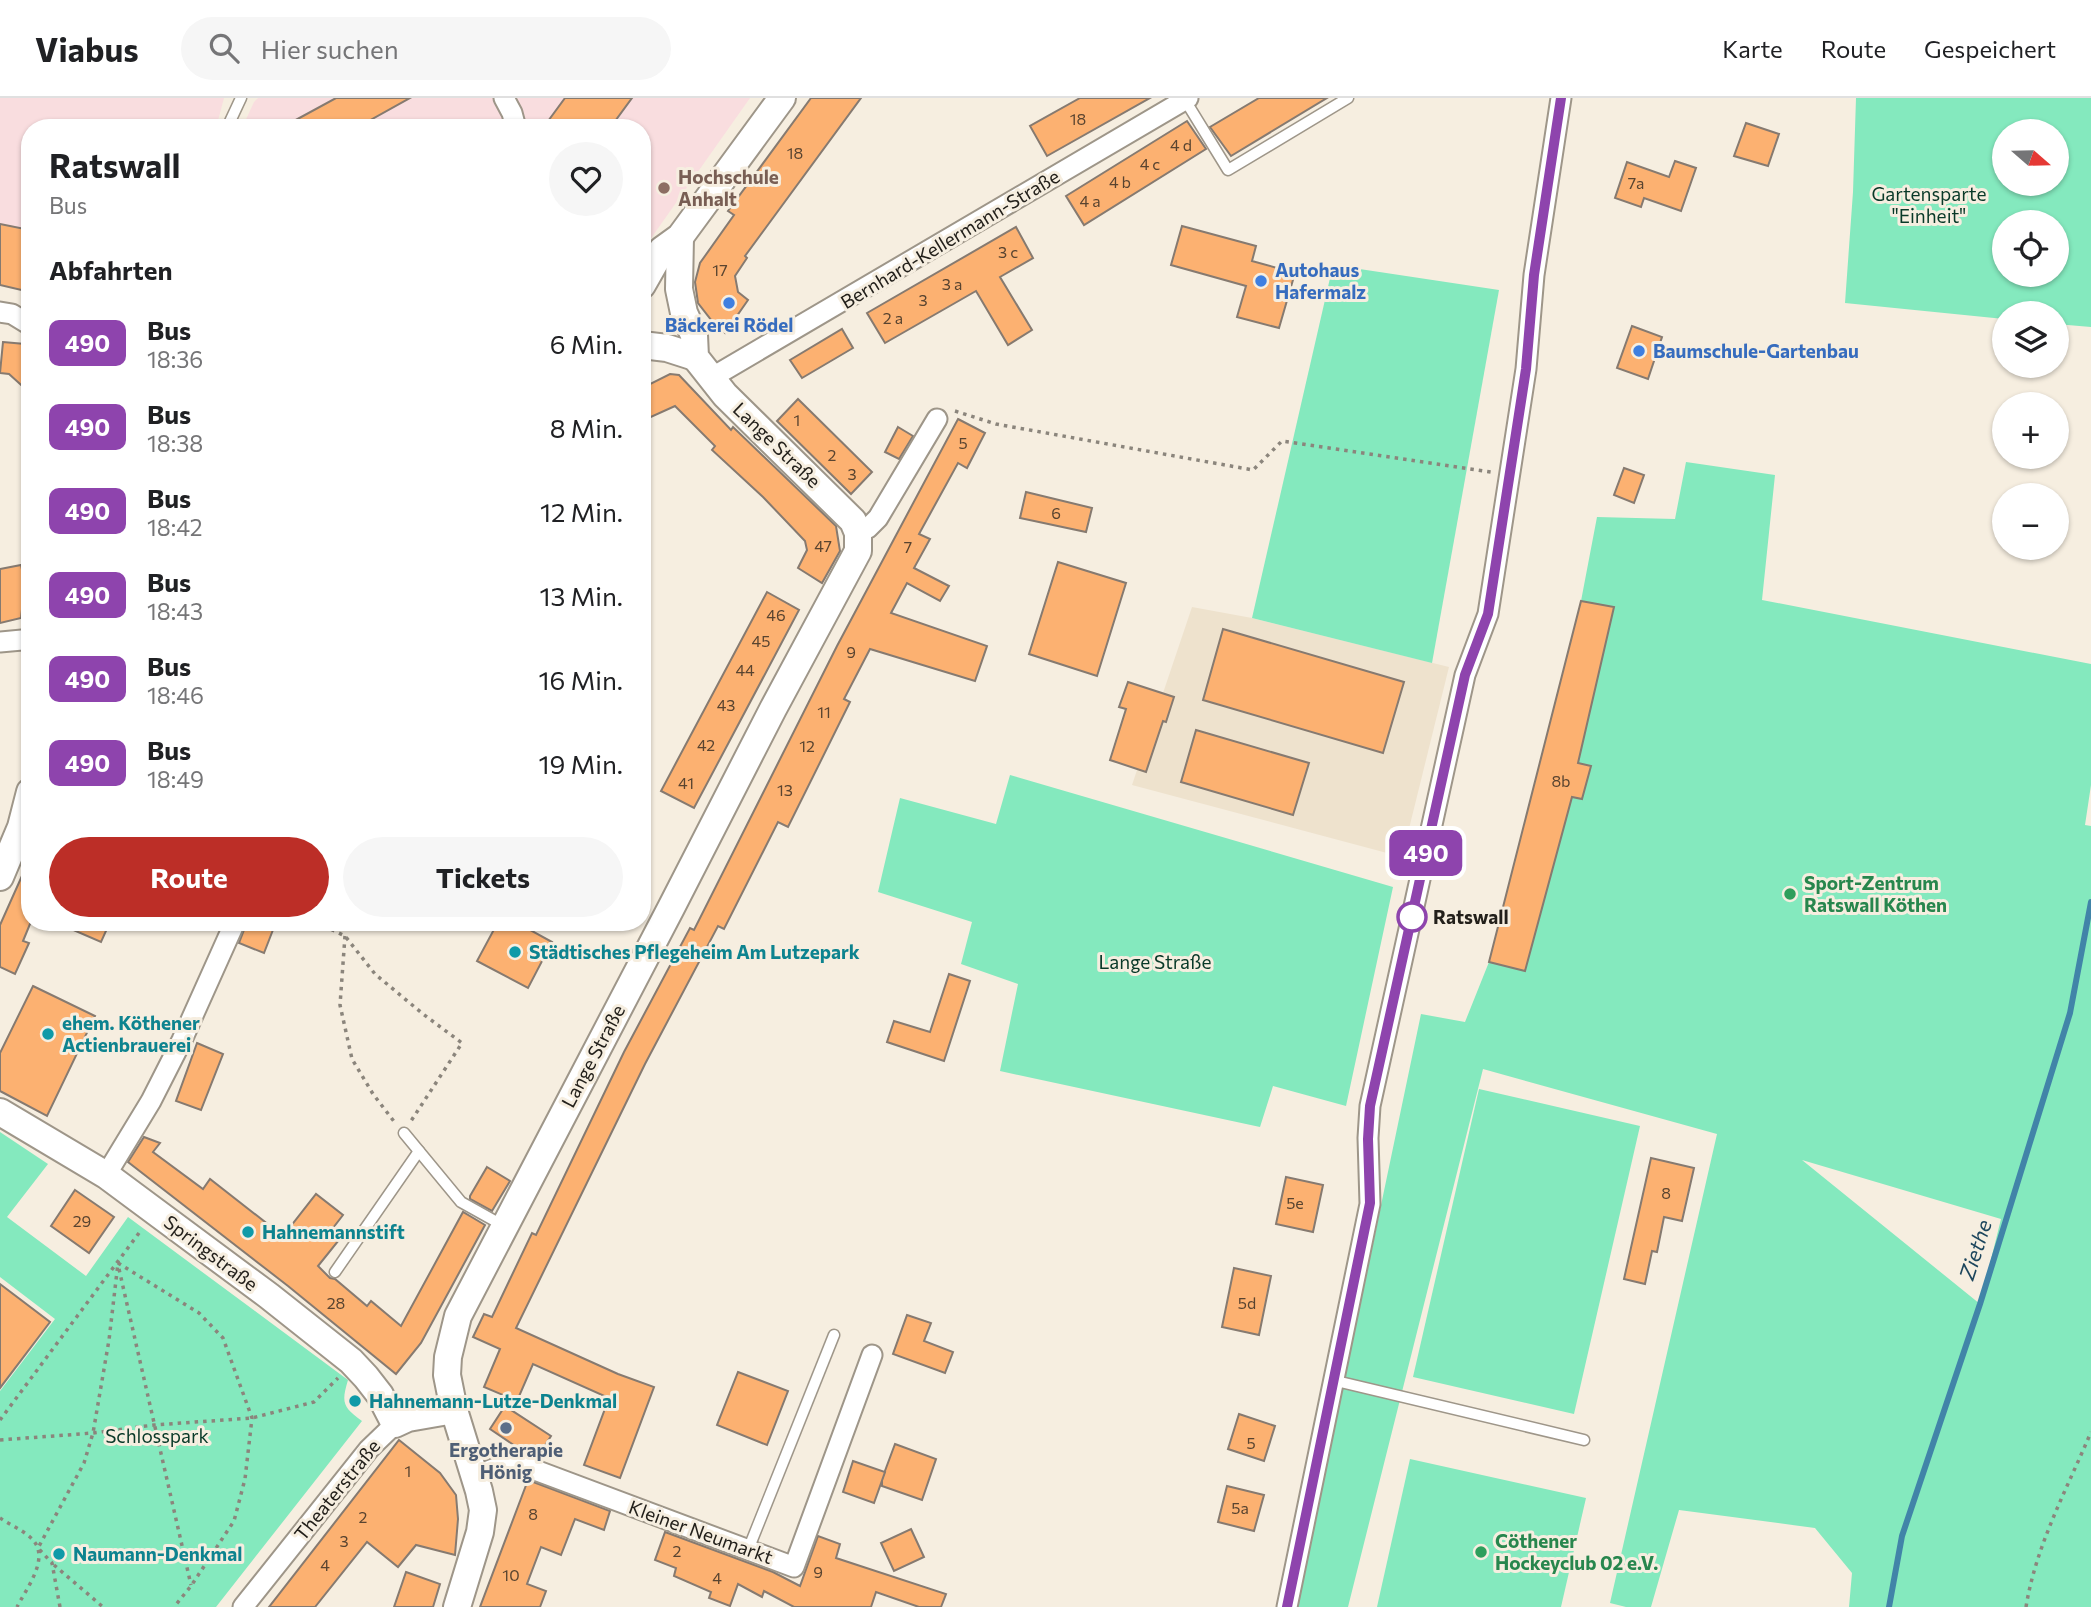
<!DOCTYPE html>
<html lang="de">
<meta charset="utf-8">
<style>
:root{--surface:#fff;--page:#f6f6f6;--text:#202124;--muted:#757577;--line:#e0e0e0;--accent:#bc2e27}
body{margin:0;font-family:Commissioner,sans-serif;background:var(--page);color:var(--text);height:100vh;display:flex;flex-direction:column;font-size:26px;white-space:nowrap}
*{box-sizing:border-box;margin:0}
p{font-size:23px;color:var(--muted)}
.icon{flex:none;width:38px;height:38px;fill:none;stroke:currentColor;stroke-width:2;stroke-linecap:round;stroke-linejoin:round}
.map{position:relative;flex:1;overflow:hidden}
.panel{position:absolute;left:21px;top:21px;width:630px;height:812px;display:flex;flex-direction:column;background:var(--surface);border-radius:28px;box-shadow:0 2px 5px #0004}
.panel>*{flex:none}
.badge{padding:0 14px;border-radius:10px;font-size:24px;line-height:46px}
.needle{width:46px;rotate:110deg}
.controls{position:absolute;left:1992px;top:21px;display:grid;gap:14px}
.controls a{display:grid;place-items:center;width:77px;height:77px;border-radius:50%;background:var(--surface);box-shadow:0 2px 5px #0004;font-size:35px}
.map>.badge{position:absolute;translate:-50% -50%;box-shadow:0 0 0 4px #fff}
h2{padding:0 28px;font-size:26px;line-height:63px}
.round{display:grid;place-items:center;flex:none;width:74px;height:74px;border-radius:37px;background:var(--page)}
.headline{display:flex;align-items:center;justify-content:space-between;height:119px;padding:0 28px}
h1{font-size:33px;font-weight:700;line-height:52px}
.action{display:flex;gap:14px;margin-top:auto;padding:14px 28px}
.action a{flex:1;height:80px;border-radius:42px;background:var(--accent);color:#fff;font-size:28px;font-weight:700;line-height:80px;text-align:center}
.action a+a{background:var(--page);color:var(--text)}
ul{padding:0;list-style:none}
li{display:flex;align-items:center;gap:21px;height:84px;padding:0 28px}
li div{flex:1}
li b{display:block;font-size:26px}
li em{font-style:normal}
li .badge{min-width:77px;font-weight:700;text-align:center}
header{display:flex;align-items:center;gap:42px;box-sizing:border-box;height:98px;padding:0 35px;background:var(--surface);border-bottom:2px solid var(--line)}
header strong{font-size:33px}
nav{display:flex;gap:38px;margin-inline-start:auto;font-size:24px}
.search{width:490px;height:63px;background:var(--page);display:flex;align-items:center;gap:18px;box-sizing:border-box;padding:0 24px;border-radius:38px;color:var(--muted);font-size:26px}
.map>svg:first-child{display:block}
.built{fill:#eee2cd}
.education{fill:#f9dddf}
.green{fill:#84e9be;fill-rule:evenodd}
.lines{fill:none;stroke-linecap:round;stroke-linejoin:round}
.stream{stroke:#4184a8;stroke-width:6}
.building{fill:#fcb171;stroke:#867a70;stroke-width:2}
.service-casing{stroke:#9e9689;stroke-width:13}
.minor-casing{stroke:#9e9689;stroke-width:23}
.secondary-casing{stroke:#9e9689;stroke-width:30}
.path{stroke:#8b857c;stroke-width:3.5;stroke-dasharray:3.5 5;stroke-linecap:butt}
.service{stroke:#fff;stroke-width:10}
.minor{stroke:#fff;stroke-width:19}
.secondary{stroke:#fff;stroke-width:26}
.line-casing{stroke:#fff;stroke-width:16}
.line{stroke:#8e44ad;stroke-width:10}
.education-dot{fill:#8d6e63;stroke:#f6eee0;stroke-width:2.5}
.shop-dot{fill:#3f7fe0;stroke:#f6eee0;stroke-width:2.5}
.leisure-dot{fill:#2e9e5b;stroke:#f6eee0;stroke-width:2.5}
.stop-dot{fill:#fff;stroke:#8e44ad;stroke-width:3.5}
.culture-dot{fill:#0f9aa8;stroke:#f6eee0;stroke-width:2.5}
.service-dot{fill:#5c6f8a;stroke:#f6eee0;stroke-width:2.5}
.labels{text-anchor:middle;stroke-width:6;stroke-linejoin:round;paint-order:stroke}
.number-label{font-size:16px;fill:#594430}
.education-label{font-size:19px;font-weight:bold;fill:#785e54;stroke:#f6eee0;text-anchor:start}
.park-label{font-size:19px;fill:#083928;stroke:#f6eee0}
.street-label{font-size:19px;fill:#23201b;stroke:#f6eee0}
.shop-label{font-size:19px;font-weight:bold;fill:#366cbe;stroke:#f6eee0;text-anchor:start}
.leisure-label{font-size:19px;font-weight:bold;fill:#27864d;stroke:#f6eee0;text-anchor:start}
.stop-label{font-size:19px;font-weight:bold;fill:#23201b;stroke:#f6eee0;text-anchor:start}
.culture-label{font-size:19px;font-weight:bold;fill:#0d838f;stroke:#f6eee0;text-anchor:start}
.service-label{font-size:19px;font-weight:bold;fill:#4e5e75;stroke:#f6eee0}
.water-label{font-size:21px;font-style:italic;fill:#1d465d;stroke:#f6eee0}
</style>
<header>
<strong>Viabus</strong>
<div class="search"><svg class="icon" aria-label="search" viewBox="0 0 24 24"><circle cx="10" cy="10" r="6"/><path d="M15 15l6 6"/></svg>Hier suchen</div>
<nav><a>Karte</a><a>Route</a><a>Gespeichert</a></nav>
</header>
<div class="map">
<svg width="2091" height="1509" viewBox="0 0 2091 1509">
<rect width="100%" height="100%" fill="#f6eee0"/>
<polygon class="built" points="1192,509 1252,520 1449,569 1402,759 1132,687"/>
<g class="education">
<polygon points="0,0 224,0 216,30 30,30 30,194 0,187"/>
<polygon points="258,0 750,0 642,153 642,30 242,30 254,4"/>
</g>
<g class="green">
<path d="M 1856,0 L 2091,0 L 2091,229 L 2056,226 L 2056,215 L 2004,215 L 2004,221 L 1845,205 L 1853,94 ZM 2056,33 L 2056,86 L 2004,86 L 2004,33 ZM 2056,124 L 2056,177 L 2004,177 L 2004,124 Z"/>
<polygon points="1333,167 1499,192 1432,565 1252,520"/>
<path d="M 1686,364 L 1775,377 L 1762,502 L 2091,566 L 2091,687 L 2085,727 L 2091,728 L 2091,1509 L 1849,1509 L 1852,1475 L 1815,1430 L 1679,1412 L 1651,1509 L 1626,1509 L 1610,1505 L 1717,1036 L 1483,971 L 1348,1509 L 1297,1509 L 1421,916 L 1465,924 L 1489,864 L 1581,503 L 1597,419 L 1675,421 ZM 1802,1062 L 2001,1121 L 1980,1206 Z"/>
<polygon points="1010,677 1393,789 1346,1008 1273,988 1260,1029 1000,973 1018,886 961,866 972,824 878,794 900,700 996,726"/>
<polygon points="1479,991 1640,1028 1574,1316 1413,1279"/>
<path d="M 0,1034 L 48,1066 L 7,1119 L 86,1178 L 128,1119 L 348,1282 C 341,1305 343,1309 362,1323 L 216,1509 L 0,1509 L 0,1293 L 55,1221 L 0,1179 Z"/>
<polygon points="1410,1361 1586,1400 1561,1509 1377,1509"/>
</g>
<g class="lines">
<polyline class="stream" points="1889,1509 1902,1438 1980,1206 2070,915 2091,804"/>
</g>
<g class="building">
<polygon points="336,0 410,0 356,30 281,30"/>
<polygon points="565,0 632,0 610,30 543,30"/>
<polygon points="811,0 861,0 745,158 747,160 735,178 738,194 748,202 725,235 712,223 698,205 695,184 700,165 734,117 728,113"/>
<polygon points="1080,0 1150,0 1047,58 1030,28"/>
<polygon points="1259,0 1327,0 1231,58 1210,29"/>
<polygon points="1187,23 1206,51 1084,127 1066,98"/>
<polygon points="1746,25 1779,36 1768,68 1734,58"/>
<polygon points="1675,63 1696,70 1681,113 1644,100 1641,109 1615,100 1627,64 1669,79"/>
<polygon points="0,126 30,132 30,194 0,187"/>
<polygon points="1182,128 1256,148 1252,163 1295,175 1279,230 1237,219 1246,188 1171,167"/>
<polygon points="1016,129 1033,160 1000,179 1032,232 1008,247 976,193 885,245 867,215"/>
<polygon points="1632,228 1662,239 1648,281 1617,270"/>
<polygon points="842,231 853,250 802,280 790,262"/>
<polygon points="3,244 25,246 30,252 30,295 9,276 0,275"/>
<polygon points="670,276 679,277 731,332 733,329 836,428 840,453 822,485 798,470 807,452 805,443 763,399 712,352 715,348 675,308 642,323 642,290"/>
<polygon points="798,301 872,374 851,396 777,323"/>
<polygon points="958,321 985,335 967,370 958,365 919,436 930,441 914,470 949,488 940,503 907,485 891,515 987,548 975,583 870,551 844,601 850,604 788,729 778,724 724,831 718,828 645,966 516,1230 618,1276 654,1289 620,1380 584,1367 609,1300 533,1266 517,1303 484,1289 500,1251 473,1239 484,1216 492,1219 532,1135 536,1137 624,954 690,830 694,832 837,548"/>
<polygon points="898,329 913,338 899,361 885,354"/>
<polygon points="1624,370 1644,377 1634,405 1614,397"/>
<polygon points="1026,394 1092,410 1086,434 1020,420"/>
<polygon points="1058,464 1126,485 1097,578 1029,556"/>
<polygon points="21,467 25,485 21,520 0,525 0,471"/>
<polygon points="767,494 799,512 694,710 661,693"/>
<polygon points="1581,503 1614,509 1578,665 1591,668 1582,701 1572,699 1525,873 1489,864"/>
<polygon points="1223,531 1404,584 1383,655 1203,602"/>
<polygon points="1128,584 1174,599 1166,624 1163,623 1146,674 1110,662 1126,611 1119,609"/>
<polygon points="1196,632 1309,665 1293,717 1181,684"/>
<polygon points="30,760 30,826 23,843 29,845 15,876 0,869 0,827"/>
<polygon points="55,824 110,824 101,844"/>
<polygon points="247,824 276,824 264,855 239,845"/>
<polygon points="498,824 535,824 530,832 552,844 528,890 477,863"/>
<polygon points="949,876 970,883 944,963 887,944 894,923 930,934"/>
<polygon points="33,888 95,918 47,1018 0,993 0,955"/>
<polygon points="197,945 223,956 201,1012 176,1003"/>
<polygon points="144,1039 160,1045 153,1054 203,1091 210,1081 283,1138 316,1096 343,1117 333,1130 343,1137 318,1168 330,1180 335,1181 367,1208 371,1203 401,1228 463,1114 485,1127 421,1245 396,1276 288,1188 128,1064"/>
<polygon points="1651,1060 1694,1070 1682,1123 1664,1119 1657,1154 1652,1153 1645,1186 1624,1181"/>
<polygon points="487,1069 510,1083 492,1113 470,1101 470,1098"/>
<polygon points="1286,1079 1323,1087 1313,1134 1276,1126"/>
<polygon points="75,1092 114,1119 89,1155 51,1128"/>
<polygon points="1234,1170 1271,1178 1259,1237 1222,1229"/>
<polygon points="0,1186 50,1224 0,1290"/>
<polygon points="907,1217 931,1225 924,1243 953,1254 945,1275 893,1256"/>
<polygon points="738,1274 788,1293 767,1347 717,1327"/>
<polygon points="505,1308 551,1338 537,1360 527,1356 490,1331"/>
<polygon points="1239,1316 1275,1328 1264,1363 1228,1351"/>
<polygon points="399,1342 440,1375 456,1397 458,1421 455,1457 416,1447 398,1469 367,1444 315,1509 269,1509"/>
<polygon points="895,1346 936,1361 922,1402 882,1388 882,1381"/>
<polygon points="853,1363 885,1374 874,1405 843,1394"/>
<polygon points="528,1382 610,1413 604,1432 575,1421 561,1457 541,1449 527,1486 546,1493 540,1509 480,1509"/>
<polygon points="1227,1388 1264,1397 1254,1433 1218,1424"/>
<polygon points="911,1431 924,1459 894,1473 881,1445"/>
<polygon points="665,1434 773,1474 800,1488 818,1438 840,1446 836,1460 946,1496 941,1509 919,1509 876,1494 871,1509 794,1509 764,1493 762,1499 738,1486 730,1508 709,1500 711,1494 674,1478 676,1470 655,1462"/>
<polygon points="406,1474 440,1486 433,1509 394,1509"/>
</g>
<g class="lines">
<g class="service-casing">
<g id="service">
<polyline points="1185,2 1228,72 1348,0"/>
<polyline points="227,30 241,0"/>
<polyline points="404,1035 461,1104 504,1128"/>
<polyline points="335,1174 419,1053"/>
<polyline points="1332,1282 1584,1342"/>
<polyline points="748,1452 834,1237"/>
</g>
</g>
<g class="minor-casing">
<g id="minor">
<polyline points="504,0 512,15 516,30"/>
<polyline points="0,214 12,216 30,227"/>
<polyline points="711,280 1188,0"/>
<polyline points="858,435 868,430 878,420 937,321"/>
<polyline points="0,544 22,542 30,544"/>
<polyline points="106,1077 151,1003 182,942 235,824"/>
<polyline points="475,1378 508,1365 519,1366 794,1469 872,1257"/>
<polyline points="243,1509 369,1351 395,1326"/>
<polyline points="1287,1509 1370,1106 1368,1040 1370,1008 1465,577 1488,516 1526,271 1534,177 1561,0"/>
</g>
</g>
<g class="secondary-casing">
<g id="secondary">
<polyline points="642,187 662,152 680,139 782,0"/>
<polyline points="642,247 667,250 695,259"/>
<polyline points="0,779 21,729 30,694"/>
<polyline points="0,1014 106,1077 269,1198 351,1263 366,1279 380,1297 395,1326 408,1320 454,1312"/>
<polyline points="457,1509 480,1434 483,1412 479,1393 454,1312 447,1277 448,1259 458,1218 671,810 773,611 858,453 858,435 853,423 725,297 695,259 694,237 684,215 679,191 680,139"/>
</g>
</g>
<g class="path">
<polyline points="955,313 996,326 1253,372 1282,343 1491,374"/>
<polyline points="316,824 345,838 375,876 423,916 462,945 411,1023"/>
<polyline points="345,838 340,907 352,961 373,996 396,1026"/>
<polyline points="118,1165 199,1215 223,1240 252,1320 245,1381 234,1423 191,1488 174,1509"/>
<polyline points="119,1171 191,1487"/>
<polyline points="0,1322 142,1131"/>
<polyline points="0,1342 93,1335 154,1327 252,1320 314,1304 338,1280"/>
<path d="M 0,1420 C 10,1427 25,1433 33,1442 C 50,1461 26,1491 17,1509"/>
<polyline points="54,1467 103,1509"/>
<polyline points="60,1509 52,1465 38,1450 84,1365 93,1335 109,1242 118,1165"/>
<path d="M 2026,1509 C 2036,1447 2067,1391 2091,1334"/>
</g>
<use href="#service" class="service"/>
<use href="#minor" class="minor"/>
<use href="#secondary" class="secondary"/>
</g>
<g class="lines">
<g class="line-casing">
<polyline id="line" points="1287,1509 1370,1105 1368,1041 1370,1008 1465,577 1488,516 1526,271 1534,177 1561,0"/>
</g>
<use href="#line" class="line"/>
</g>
<circle class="education-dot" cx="664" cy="90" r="7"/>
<g class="shop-dot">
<circle cx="1261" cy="183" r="7"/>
<circle cx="729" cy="205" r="7"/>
<circle cx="1639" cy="253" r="7"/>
</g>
<g class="leisure-dot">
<circle cx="1790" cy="796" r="7"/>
<circle cx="1481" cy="1454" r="7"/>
</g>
<circle class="stop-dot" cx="1412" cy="819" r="14"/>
<g class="culture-dot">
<circle cx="515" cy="854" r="7"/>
<circle cx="48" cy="936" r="7"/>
<circle cx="248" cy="1134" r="7"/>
<circle cx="355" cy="1303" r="7"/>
<circle cx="59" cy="1456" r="7"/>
</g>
<circle class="service-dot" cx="506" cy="1330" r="7"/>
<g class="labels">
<g class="number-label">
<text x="1078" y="27">18</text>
<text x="1181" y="53">4 d</text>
<text x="795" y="61">18</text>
<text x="1150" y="72">4 c</text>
<text x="1120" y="90">4 b</text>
<text x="1636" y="91">7a</text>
<text x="1090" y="109">4 a</text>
<text x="1008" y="160">3 c</text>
<text x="720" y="178">17</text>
<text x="952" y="192">3 a</text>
<text x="923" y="208">3</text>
<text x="893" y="226">2 a</text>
<text x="797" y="328">1</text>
<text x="963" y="351">5</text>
<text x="832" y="363">2</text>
<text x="852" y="382">3</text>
<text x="1056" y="421">6</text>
<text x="823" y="454">47</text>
<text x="908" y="455">7</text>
<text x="776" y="523">46</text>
<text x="761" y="549">45</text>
<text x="851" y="560">9</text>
<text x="745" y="578">44</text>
<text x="726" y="613">43</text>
<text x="824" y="620">11</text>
<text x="706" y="653">42</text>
<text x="807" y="654">12</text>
<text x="1561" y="689">8b</text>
<text x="686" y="691">41</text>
<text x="785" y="698">13</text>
<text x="1666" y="1101">8</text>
<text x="1295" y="1111">5e</text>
<text x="82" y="1129">29</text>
<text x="336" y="1211">28</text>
<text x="1247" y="1211">5d</text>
<text x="1251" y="1351">5</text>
<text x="408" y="1379">1</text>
<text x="1240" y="1416">5a</text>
<text x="533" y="1422">8</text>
<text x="363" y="1425">2</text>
<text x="344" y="1449">3</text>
<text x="677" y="1459">2</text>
<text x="325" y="1473">4</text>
<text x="818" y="1480">9</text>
<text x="511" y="1483">10</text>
<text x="717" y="1486">4</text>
</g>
<g class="education-label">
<text x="678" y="86">Hochschule<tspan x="678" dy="22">Anhalt</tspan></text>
</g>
<g class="park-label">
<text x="1929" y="103">Gartensparte<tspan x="1929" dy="22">"Einheit"</tspan></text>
<text x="1155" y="871">Lange Straße</text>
<text x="157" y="1345">Schlosspark</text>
</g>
<g class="street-label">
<text transform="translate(950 141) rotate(-31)" y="7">Bernhard-Kellermann-Straße</text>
<text transform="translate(777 347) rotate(44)" y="7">Lange Straße</text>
<text transform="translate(593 958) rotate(-62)" y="7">Lange Straße</text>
<text transform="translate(211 1155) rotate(37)" y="7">Springstraße</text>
<text transform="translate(337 1392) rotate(-51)" y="7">Theaterstraße</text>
<text transform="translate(701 1434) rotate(20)" y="7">Kleiner Neumarkt</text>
</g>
<g class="shop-label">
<text x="1275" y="179">Autohaus<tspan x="1275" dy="22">Hafermalz</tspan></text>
<text x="729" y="234" text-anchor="middle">Bäckerei Rödel</text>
<text x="1653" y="260">Baumschule-Gartenbau</text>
</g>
<g class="leisure-label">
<text x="1804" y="792">Sport-Zentrum<tspan x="1804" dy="22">Ratswall Köthen</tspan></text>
<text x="1495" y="1450">Cöthener<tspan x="1495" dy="22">Hockeyclub 02 e.V.</tspan></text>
</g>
<g class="stop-label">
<text x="1433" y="826">Ratswall</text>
</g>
<g class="culture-label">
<text x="529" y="861">Städtisches Pflegeheim Am Lutzepark</text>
<text x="62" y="932">ehem. Köthener<tspan x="62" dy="22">Actienbrauerei</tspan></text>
<text x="262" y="1141">Hahnemannstift</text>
<text x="369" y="1310">Hahnemann-Lutze-Denkmal</text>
<text x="73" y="1463">Naumann-Denkmal</text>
</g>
<g class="service-label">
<text x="506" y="1359">Ergotherapie<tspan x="506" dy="22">Hönig</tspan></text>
</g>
<g class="water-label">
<text transform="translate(1976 1152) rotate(-72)" y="7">Ziethe</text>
</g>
</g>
</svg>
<div class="controls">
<a><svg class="needle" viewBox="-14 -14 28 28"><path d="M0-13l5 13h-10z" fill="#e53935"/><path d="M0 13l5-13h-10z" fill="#757577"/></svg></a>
<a><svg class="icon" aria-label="locate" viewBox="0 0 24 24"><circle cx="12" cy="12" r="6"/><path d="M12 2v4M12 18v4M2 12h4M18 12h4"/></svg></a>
<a><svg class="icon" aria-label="layers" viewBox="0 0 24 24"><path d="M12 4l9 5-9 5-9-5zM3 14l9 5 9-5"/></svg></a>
<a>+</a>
<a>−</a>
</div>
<b class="badge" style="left:1426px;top:755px;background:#8e44ad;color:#fff">490</b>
<section class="panel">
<div class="headline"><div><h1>Ratswall</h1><p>Bus</p></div><a class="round"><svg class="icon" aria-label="heart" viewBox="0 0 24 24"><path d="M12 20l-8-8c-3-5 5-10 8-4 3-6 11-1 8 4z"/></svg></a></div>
<h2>Abfahrten</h2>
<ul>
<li><span class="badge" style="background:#8e44ad;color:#fff">490</span><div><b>Bus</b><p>18:36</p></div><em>6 Min.</em></li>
<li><span class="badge" style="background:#8e44ad;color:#fff">490</span><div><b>Bus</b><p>18:38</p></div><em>8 Min.</em></li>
<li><span class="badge" style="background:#8e44ad;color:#fff">490</span><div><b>Bus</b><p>18:42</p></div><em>12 Min.</em></li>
<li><span class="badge" style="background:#8e44ad;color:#fff">490</span><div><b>Bus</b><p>18:43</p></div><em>13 Min.</em></li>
<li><span class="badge" style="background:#8e44ad;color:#fff">490</span><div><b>Bus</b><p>18:46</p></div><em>16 Min.</em></li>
<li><span class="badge" style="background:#8e44ad;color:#fff">490</span><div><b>Bus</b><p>18:49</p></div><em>19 Min.</em></li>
</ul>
<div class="action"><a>Route</a><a>Tickets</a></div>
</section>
</div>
